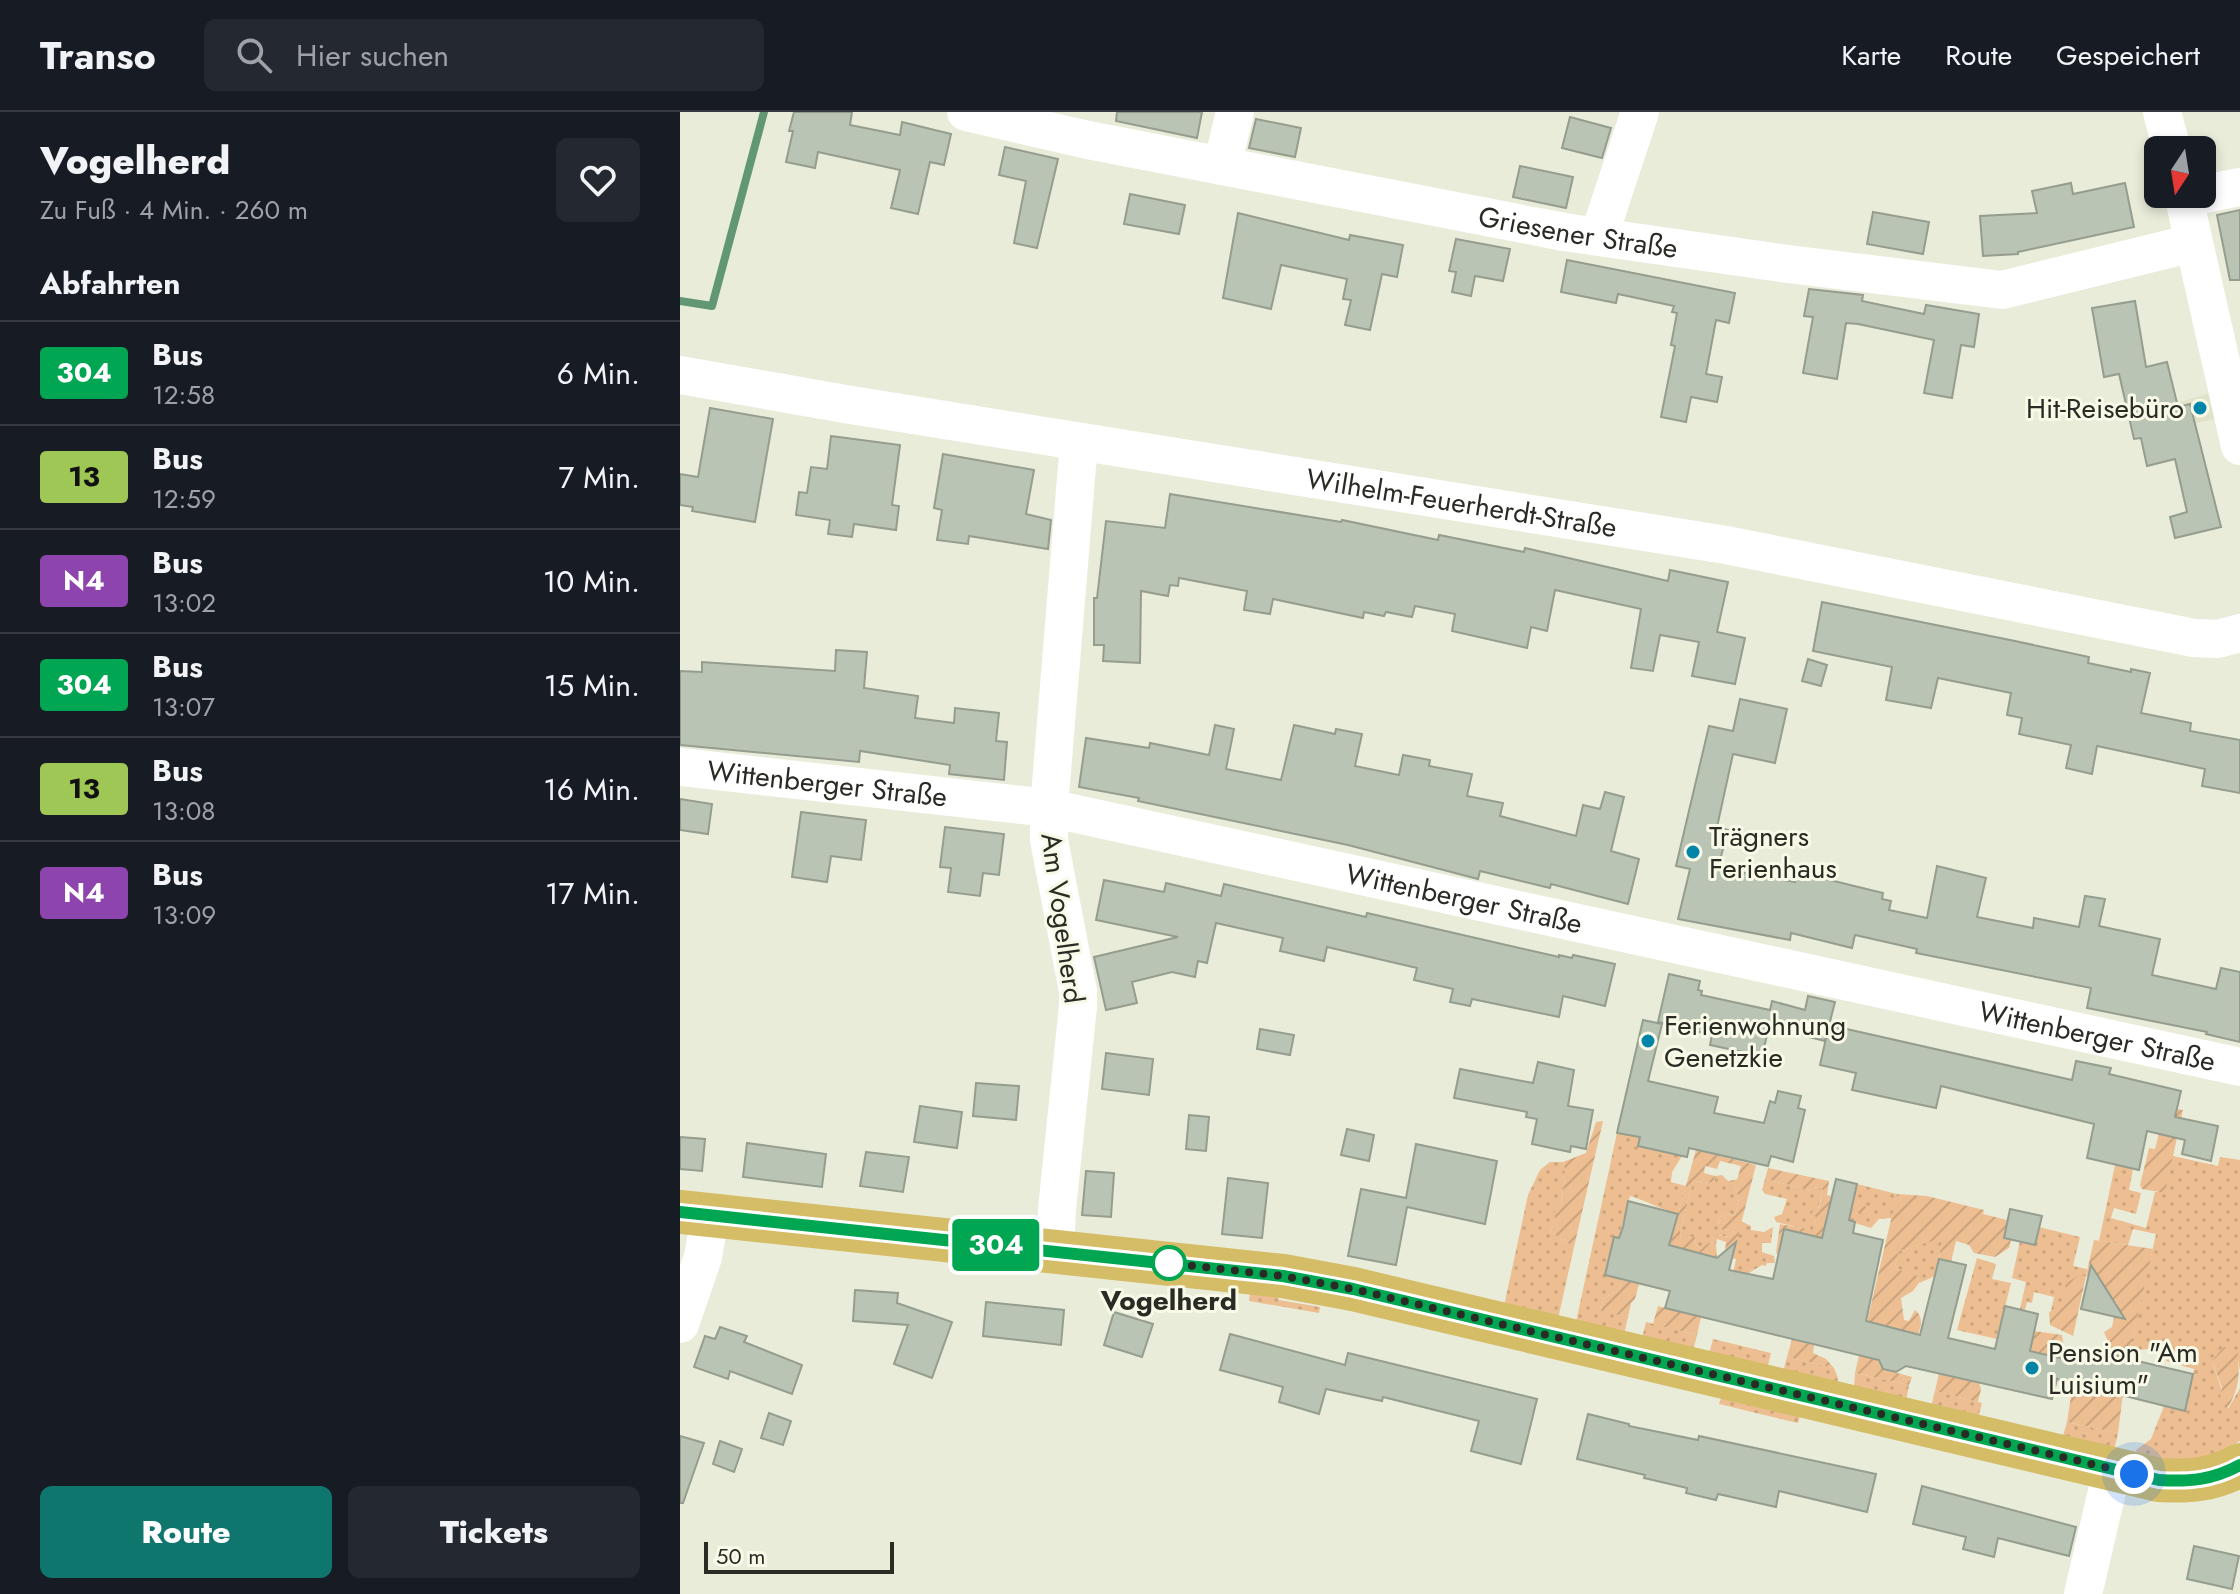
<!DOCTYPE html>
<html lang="de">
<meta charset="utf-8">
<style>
:root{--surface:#171b24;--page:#242831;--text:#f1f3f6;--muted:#9ea1a6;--line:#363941;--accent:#0f766e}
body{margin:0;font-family:Jost,sans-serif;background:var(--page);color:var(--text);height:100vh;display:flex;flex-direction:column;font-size:30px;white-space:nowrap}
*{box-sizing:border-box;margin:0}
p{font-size:26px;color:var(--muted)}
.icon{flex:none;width:44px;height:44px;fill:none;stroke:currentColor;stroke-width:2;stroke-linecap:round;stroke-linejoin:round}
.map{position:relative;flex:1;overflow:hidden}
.drawer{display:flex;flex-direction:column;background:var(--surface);width:680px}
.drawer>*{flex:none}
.badge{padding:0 16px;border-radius:6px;font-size:28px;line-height:52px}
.needle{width:52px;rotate:192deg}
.controls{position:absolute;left:1464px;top:24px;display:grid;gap:16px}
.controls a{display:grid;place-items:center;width:72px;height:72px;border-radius:12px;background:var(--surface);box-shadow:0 4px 12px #0003;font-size:40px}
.scale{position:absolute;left:24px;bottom:20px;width:190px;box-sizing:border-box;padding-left:8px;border:4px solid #2a2b24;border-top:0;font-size:22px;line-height:28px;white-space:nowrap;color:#2a2b24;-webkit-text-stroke:6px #f8fae7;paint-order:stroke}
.you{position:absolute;width:40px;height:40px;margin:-20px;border:6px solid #fff;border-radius:50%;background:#1a73e8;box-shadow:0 0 0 12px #1a73e833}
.map>.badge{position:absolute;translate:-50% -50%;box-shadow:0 0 0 4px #fff}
h2{padding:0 40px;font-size:30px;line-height:72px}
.round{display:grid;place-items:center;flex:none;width:84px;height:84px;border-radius:12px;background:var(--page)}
.head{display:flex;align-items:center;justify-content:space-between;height:136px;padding:0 40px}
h1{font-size:38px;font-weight:800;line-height:60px}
.primary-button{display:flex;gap:16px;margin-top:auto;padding:16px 40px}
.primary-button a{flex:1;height:92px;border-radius:12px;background:var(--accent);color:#fff;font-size:32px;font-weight:800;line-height:92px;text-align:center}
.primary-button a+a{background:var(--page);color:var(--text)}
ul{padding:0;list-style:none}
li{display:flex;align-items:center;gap:24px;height:104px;padding:0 40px;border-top:2px solid var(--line)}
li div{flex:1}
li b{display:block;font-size:30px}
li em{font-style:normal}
li .badge{min-width:88px;font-weight:700;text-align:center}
header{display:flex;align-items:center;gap:48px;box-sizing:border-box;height:112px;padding:0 40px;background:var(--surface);border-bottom:2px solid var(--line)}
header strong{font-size:38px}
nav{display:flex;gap:44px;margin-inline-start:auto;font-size:28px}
.search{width:560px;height:72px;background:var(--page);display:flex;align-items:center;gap:20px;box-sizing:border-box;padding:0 28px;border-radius:12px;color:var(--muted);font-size:30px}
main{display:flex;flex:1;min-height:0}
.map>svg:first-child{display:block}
.built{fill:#e1e3c9}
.grass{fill:url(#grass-dots)}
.garden{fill:url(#garden-furrows)}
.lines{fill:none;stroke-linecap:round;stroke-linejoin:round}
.stream{stroke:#619774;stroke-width:8}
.building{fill:#bac4b4;stroke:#949d8e;stroke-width:2}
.minor{stroke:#fff;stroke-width:38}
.major{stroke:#d5bc67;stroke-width:44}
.line-casing{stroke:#fff;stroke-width:18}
.line{stroke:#00a651;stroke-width:12}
.walk{stroke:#2a2b24;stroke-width:8;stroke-dasharray:0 14.4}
.poi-dot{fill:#0084a7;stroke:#f8fae7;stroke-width:3}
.stop-dot{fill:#fff;stroke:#00a651;stroke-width:4}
.labels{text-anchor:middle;stroke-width:6;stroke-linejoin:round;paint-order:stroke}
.street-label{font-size:28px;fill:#2a2b24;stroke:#f8fae7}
.poi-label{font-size:28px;fill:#2a2b24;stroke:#f8fae7;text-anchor:start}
.stop-label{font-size:28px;font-weight:bold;fill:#2a2b24;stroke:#f8fae7}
</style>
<header>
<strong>Transo</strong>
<div class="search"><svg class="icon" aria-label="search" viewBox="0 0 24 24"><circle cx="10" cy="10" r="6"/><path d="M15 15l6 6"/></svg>Hier suchen</div>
<nav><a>Karte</a><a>Route</a><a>Gespeichert</a></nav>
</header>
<main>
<section class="drawer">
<div class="head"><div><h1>Vogelherd</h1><p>Zu Fuß · 4 Min. · 260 m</p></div><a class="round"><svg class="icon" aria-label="heart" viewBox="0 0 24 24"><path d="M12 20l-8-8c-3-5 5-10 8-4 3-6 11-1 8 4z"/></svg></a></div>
<h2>Abfahrten</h2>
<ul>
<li><span class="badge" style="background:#00a651;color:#fff">304</span><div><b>Bus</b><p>12:58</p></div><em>6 Min.</em></li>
<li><span class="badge" style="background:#9fc755;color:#111">13</span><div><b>Bus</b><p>12:59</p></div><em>7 Min.</em></li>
<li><span class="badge" style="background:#8e44ad;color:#fff">N4</span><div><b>Bus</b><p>13:02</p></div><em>10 Min.</em></li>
<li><span class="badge" style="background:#00a651;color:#fff">304</span><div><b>Bus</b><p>13:07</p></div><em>15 Min.</em></li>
<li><span class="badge" style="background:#9fc755;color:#111">13</span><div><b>Bus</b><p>13:08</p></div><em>16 Min.</em></li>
<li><span class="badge" style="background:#8e44ad;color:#fff">N4</span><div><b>Bus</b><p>13:09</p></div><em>17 Min.</em></li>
</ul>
<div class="primary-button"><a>Route</a><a>Tickets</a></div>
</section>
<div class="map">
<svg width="1560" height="1482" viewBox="0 0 1560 1482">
<defs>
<pattern id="grass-dots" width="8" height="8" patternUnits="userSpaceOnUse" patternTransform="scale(2)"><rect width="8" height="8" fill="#ecbe91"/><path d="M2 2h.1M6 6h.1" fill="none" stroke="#cba37d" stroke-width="1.8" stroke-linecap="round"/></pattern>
<pattern id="garden-furrows" width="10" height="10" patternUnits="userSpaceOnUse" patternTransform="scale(2)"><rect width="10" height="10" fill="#ecbe91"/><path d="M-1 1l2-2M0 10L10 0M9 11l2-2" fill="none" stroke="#cba37d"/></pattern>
</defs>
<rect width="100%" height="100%" fill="#eaecda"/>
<polygon class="built" points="1547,276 1560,302 1492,316 1487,294"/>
<g class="grass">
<path d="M 937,1021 L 960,1025 L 958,1033 L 1002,1044 L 992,1060 L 991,1070 L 1006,1074 L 998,1102 C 980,1097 967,1089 950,1084 L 939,1126 L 934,1126 L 925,1163 L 943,1168 L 939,1177 L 923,1187 L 921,1198 L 948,1205 L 944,1223 L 896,1210 Z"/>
<polygon points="1493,1044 1538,1054 1540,1045 1560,1048 1560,1259 1556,1238 1532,1249 1548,1297 1560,1276 1560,1329 1518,1349 1459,1348 1456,1338 1471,1327 1484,1294 1505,1299 1514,1257 1486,1249 1487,1242 1468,1237 1457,1238 1451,1266 1447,1250 1476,1122 1453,1117 1448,1133 1419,1129 1435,1053 1453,1057 1449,1078 1461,1081 1456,1102 1434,1096 1431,1106 1466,1116 1475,1080 1485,1080"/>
<path d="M 870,1050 L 883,1050 C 888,1065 882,1077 881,1093 L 875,1096 L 875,1108 L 870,1120 L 894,1135 L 878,1207 L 824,1194 L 848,1083 L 860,1058 Z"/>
<polygon points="1042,1063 1048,1069 1059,1067 1055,1075 1059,1086 1055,1104 1047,1102 1040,1105 1038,1112 1043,1118 1052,1117 1055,1121 1050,1125 1038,1123 1036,1132 1028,1131 1021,1137 1015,1131 1016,1126 1001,1128 1000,1120 1013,1069 1034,1071 1035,1064"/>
<polygon points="1085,1067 1130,1078 1133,1075 1143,1077 1133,1119 1096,1110 1094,1105 1102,1102 1107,1087 1085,1082 1082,1078"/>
<polygon points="1177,1072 1217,1082 1212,1106 1199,1107 1191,1116 1159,1106 1162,1093 1186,1096 1174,1086"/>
<polygon points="1061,1109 1071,1114 1071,1118 1084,1120 1093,1115 1091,1131 1082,1131 1082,1140 1094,1144 1095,1151 1087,1151 1086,1154 1082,1153 1051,1172 1056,1147 1052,1146"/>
<polygon points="1359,1115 1400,1125 1393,1154 1407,1157 1406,1164 1385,1180 1386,1188 1381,1196 1371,1199 1374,1185 1354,1180 1352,1191 1347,1190 1345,1198 1340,1197 1346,1170 1332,1166 1340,1129"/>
<polygon points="1263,1125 1255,1164 1239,1171 1235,1159 1221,1159 1215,1153 1219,1139"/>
<polygon points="1297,1146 1316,1152 1312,1167 1331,1171 1317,1227 1277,1218"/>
<polygon points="595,1179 599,1188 640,1195 639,1201 569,1189 570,1181"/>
<polygon points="966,1210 1017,1223 1013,1239 962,1226"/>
<polygon points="1033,1227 1091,1241 1087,1257 1029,1242"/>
<polygon points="1107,1245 1154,1256 1158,1266 1157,1272 1103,1260"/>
<polygon points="1175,1261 1229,1273 1226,1289 1174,1276"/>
<polygon points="1255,1279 1302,1291 1298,1306 1251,1295"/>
<polygon points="1042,1283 1120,1303 1118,1311 1039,1292"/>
<polygon points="1387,1310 1438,1321 1434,1339 1382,1327"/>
</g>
<g class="garden">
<polygon points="1497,997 1503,998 1485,1081 1462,1077 1460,1073 1469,1036 1475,1037 1479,1021 1491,1024"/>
<path d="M 923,1009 L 894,1135 L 870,1120 L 875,1108 L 875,1095 L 881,1093 C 882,1077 888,1065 883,1050 L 906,1041 L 916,1010 Z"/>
<polygon points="1016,1038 1076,1053 1054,1140 1045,1139 1046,1130 1037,1127 1037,1123 1050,1125 1055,1121 1052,1117 1043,1118 1038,1113 1040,1105 1047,1102 1055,1104 1059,1086 1055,1075 1061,1054 1040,1049 1037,1057 1025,1054 1024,1061 1035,1064 1034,1071 1013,1069 1000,1120 1001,1127 1004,1122 1016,1126 1015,1131 1021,1137 1028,1131 1036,1132 1037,1146 989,1134"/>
<polygon points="1088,1056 1149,1069 1147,1083 1173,1089 1174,1086 1187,1096 1183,1102 1174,1095 1163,1093 1147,1103 1144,1117 1168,1137 1137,1125 1104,1117 1098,1142 1096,1141 1100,1112 1133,1118 1136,1105 1132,1101 1133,1097 1139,1096 1143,1077 1134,1075 1130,1078 1085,1067"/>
<path d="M 1217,1082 L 1247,1084 L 1304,1098 L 1303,1102 L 1327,1108 L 1324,1126 L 1331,1128 L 1329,1136 L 1315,1145 L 1294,1141 L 1289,1133 L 1276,1129 L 1271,1150 L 1259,1147 L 1262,1126 L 1219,1139 L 1215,1153 L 1221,1159 L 1235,1159 L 1239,1171 L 1233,1179 L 1221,1186 L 1224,1208 L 1229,1209 L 1235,1198 C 1243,1205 1242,1212 1238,1222 L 1202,1213 L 1199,1248 L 1203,1257 L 1232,1265 L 1229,1273 L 1175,1261 Z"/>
<path d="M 1414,1128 L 1473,1137 L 1447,1250 L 1438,1321 L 1387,1310 L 1393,1271 L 1426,1278 L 1434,1244 L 1424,1220 L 1432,1215 L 1437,1191 L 1424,1188 L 1419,1167 L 1406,1164 L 1393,1224 L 1370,1213 L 1369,1200 C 1389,1192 1383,1190 1386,1171 L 1400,1163 L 1406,1164 Z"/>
<polygon points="943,1168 959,1172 955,1187 951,1191 948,1205 921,1199 923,1187 939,1177"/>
<polygon points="978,1194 1021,1205 1017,1223 973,1212"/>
<polygon points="1354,1219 1382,1223 1384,1236 1382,1246 1347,1238"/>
<polygon points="1112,1227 1134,1233 1133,1241 1146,1247 1154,1256 1107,1245"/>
<path d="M 1544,1235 L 1557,1238 C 1560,1263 1560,1276 1547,1297 L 1539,1290 L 1542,1276 L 1532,1249 Z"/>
<polygon points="1259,1261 1299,1271 1301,1277 1298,1290 1255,1279"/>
</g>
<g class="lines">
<polyline class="stream" points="0,189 32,194 84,0"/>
</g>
<g class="building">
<polygon points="114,0 172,0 170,13 220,23 222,10 271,22 264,53 250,50 238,102 211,96 220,58 138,40 135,56 106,50 113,19 109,19"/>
<polygon points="437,0 522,0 517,26 436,9"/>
<polygon points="890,5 931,16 922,46 882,36"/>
<polygon points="576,7 621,16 615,45 569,36"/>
<polygon points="325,35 378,47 357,136 334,131 346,69 319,63"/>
<polygon points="840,54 893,65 886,96 833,85"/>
<polygon points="1391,71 1393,82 1445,71 1454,115 1338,140 1338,142 1303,144 1300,104 1357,101 1352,79"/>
<polygon points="450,82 505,93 499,122 444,112"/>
<polygon points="1560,98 1560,168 1550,168 1537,103"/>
<polygon points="1193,100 1249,110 1243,142 1187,132"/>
<polygon points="558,101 669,128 670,123 723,133 717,165 702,162 690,218 665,213 671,188 663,187 667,167 601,153 591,197 543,186"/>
<polygon points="776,127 830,137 823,169 795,164 791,184 772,180 776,160 769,159"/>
<polygon points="887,148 1055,181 1049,211 1036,208 1026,262 1042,265 1037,290 1011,285 1006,310 981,305 995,234 991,233 997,201 992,200 994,194 938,182 936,191 881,180"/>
<polygon points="1129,177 1183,183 1182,189 1244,202 1246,193 1299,202 1294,235 1281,233 1272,286 1244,281 1254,228 1178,212 1166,211 1157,267 1123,261 1133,205 1124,204"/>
<polygon points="1455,189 1466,255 1487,250 1498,295 1510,292 1541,415 1495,426 1490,405 1507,400 1495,347 1467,354 1461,326 1454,327 1439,262 1424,265 1412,196"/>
<polygon points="30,296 93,307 75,410 12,399 13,395 0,393 0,362 18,365"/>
<polygon points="151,324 220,333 212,393 219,394 216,418 174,412 172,425 148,422 150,408 116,403 119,380 127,381 131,355 147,357"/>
<polygon points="263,342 354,358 346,402 371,408 368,437 289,424 288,432 257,428 262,398 254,396"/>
<polygon points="490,382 661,410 662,408 758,428 759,423 844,440 845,436 988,469 990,458 1048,470 1037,520 1065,526 1055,572 1012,564 1019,530 980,523 973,559 951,556 961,497 875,478 867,519 851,515 847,536 772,519 775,502 735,494 732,505 706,500 704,504 684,500 683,506 593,487 590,502 564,498 567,479 499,466 498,474 490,473 488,484 461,479 460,551 423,549 424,533 414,533 414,486 417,486 426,409 485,416"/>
<polygon points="1142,490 1335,529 1409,545 1408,551 1451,560 1451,557 1470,561 1461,601 1511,611 1510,619 1560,628 1560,681 1522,674 1525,657 1417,634 1412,662 1386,656 1391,633 1339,622 1342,606 1327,603 1331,581 1258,566 1251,596 1206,588 1212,555 1133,539"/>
<polygon points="156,538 187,540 184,576 238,584 235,606 274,611 275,596 319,601 316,629 327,630 324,668 269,662 270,653 180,639 179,650 0,633 0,559 22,560 22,550 155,559"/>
<polygon points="1128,547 1147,553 1141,574 1122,569"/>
<polygon points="1060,587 1107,597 1095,651 1053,642 1037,715 1048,718 1038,756 1115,770 1117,760 1203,781 1202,787 1211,789 1209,798 1247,806 1257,754 1306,766 1297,805 1353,816 1354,806 1399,815 1405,784 1425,787 1419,814 1480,827 1472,863 1536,877 1541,856 1560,860 1560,930 1526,922 1527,920 1407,896 1411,876 1236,841 1237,837 1175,823 1172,836 1111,821 1110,828 998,807 1010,757 996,754 1029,614 1053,619"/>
<polygon points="535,613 554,617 546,657 601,668 614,613 655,622 656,617 682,622 675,654 719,663 723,643 750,648 749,654 792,662 787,684 823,691 820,704 896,724 903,693 920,697 925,680 944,685 931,739 959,747 948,792 871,772 870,776 800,759 798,767 668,733 458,689 459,686 399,675 406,626 469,636 470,631 529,643"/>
<polygon points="0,687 32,692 28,722 0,718"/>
<polygon points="121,700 186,708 181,748 151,744 147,770 112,765"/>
<polygon points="265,715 324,722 319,763 303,761 300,784 268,780 271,756 260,755"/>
<polygon points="424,768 484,780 486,771 541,784 544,772 686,805 687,801 879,845 879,843 892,846 893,843 935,852 925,894 883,884 879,905 792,887 790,894 770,890 773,877 734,868 737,856 647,835 644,849 600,839 603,826 536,811 527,851 518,849 515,865 492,860 452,870 457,891 426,898 414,845 498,825 416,808"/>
<polygon points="989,862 1020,869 1018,878 1022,879 1021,883 1090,898 1092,889 1125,898 1128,884 1155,890 1145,929 1089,915 1082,944 1030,933 1032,923 978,910"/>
<polygon points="963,908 982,912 968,969 1038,985 1034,1001 1084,1011 1090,989 1095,991 1098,979 1121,984 1118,996 1125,998 1113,1050 1091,1044 1088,1054 1009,1036 1007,1045 958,1034 960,1025 937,1021"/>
<polygon points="1149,913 1392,968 1396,949 1431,956 1429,962 1501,979 1495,1005 1538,1014 1531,1049 1502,1042 1505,1028 1467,1019 1459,1058 1407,1046 1414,1012 1261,974 1256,996 1172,978 1176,961 1140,953"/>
<polygon points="580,917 614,923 610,943 577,937"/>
<polygon points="426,941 473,947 469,983 422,977"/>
<polygon points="858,950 894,958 888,994 913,998 906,1037 891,1034 890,1040 852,1032 857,1007 846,1005 847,1000 774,986 780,957 853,971"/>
<polygon points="296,971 339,974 336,1008 293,1004"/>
<polygon points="240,994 282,1000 277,1036 234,1030"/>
<polygon points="509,1003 529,1005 526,1039 506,1037"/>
<polygon points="667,1017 694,1023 689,1049 661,1043"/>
<polygon points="0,1025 25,1027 22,1059 0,1057"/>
<polygon points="67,1031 146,1042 142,1075 63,1065"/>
<polygon points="736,1032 817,1049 805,1112 727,1095 716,1153 668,1144 681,1077 726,1086"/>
<polygon points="186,1040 229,1045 223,1080 180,1074"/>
<polygon points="406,1059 434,1061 431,1105 402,1103"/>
<polygon points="548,1066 588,1071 582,1126 542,1122"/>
<polygon points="1156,1067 1177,1072 1169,1108 1175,1110 1173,1121 1203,1128 1186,1209 1240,1223 1259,1147 1286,1153 1268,1226 1315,1237 1325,1194 1358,1202 1350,1239 1398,1250 1402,1236 1513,1262 1505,1299 1377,1267 1372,1287 1226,1254 1216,1260 1203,1257 1199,1248 985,1196 990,1179 925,1163 934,1125 939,1126 943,1115 948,1089 998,1102 989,1133 1037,1146 1056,1130 1049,1158 1093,1167 1104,1117 1142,1126"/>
<polygon points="1330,1097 1362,1104 1355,1133 1324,1126"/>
<polygon points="1411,1153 1445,1207 1401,1197"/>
<polygon points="175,1178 218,1181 217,1191 272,1210 252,1266 214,1252 228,1213 173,1209"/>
<polygon points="306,1190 384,1198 381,1233 303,1224"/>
<polygon points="434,1200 473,1212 462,1245 424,1233"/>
<polygon points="40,1215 67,1224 64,1230 122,1253 112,1282 50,1259 48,1267 14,1255 25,1224 35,1227"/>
<polygon points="550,1222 665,1253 668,1241 857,1287 841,1352 791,1339 799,1309 703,1285 702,1289 646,1277 639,1302 599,1290 603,1275 540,1258"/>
<polygon points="89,1301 111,1309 103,1333 81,1326"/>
<polygon points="908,1302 949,1312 949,1314 1018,1328 1019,1324 1196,1362 1187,1400 1099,1379 1096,1395 1038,1382 1036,1388 1006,1381 1007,1376 964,1366 965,1363 897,1347"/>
<polygon points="0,1324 24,1331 3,1391 0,1391"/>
<polygon points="40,1329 62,1337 54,1360 33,1352"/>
<polygon points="1242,1374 1396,1415 1389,1444 1318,1426 1314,1445 1283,1437 1286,1425 1233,1412"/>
<polygon points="1514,1434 1559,1444 1552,1477 1507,1467"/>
</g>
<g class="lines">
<g class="minor">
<path id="s1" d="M 286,0 L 408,28 L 884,120 L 1108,152 L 1322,178 L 1513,131"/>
<polyline points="1482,0 1492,38"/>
<polyline points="542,54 555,0"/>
<polyline points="1503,82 1560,334"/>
<polyline points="1504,86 1560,75"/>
<polyline points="919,124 960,0"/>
<path id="s2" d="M 0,263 L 165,292 L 1046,433 L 1514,526 L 1538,527 L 1560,521"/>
<path id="s3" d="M 0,655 L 369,696 L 1560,955"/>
<polyline points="375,1139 377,1097 398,894 398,879 369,728 369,696 399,330"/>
<polyline points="0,1212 23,1145 30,1104"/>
<polyline points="1403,1482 1432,1358"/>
</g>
<path class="major" d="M 0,1100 L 603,1164 L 673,1177 L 1479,1368 C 1509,1370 1533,1368 1560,1353"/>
</g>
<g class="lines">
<g class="line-casing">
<path id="line" d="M 0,1100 L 603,1164 L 673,1177 L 1479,1368 C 1509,1370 1533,1368 1560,1353"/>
</g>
<use href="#line" class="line"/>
<polyline class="walk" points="489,1151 479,1150 603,1164 673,1177 1454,1362"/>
</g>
<g class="poi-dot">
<circle cx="1520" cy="296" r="8"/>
<circle cx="1013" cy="740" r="8"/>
<circle cx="968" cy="929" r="8"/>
<circle cx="1352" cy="1256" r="8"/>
</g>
<circle class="stop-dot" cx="489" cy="1151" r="16"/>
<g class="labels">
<g class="street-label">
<text dy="10" stroke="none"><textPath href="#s1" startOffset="624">Griesener Straße</textPath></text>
<text dy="10" stroke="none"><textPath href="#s2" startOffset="792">Wilhelm-Feuerherdt-Straße</textPath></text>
<text dy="10" stroke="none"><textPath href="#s3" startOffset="148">Wittenberger Straße</textPath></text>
<text dy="10" stroke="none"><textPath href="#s3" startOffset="796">Wittenberger Straße</textPath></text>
<text transform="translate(383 806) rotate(82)" y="10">Am Vogelherd</text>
<text dy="10" stroke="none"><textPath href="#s3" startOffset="1444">Wittenberger Straße</textPath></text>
</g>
<g class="poi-label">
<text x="1504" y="306" text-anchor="end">Hit-Reisebüro</text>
<text x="1029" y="734">Trägners<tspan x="1029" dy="32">Ferienhaus</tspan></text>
<text x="984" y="923">Ferienwohnung<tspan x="984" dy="32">Genetzkie</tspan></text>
<text x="1368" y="1250">Pension "Am<tspan x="1368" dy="32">Luisium"</tspan></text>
</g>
<g class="stop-label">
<text x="489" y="1198">Vogelherd</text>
</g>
</g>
</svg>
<div class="controls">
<a><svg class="needle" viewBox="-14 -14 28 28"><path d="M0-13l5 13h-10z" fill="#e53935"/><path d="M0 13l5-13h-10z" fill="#9ea1a6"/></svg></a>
</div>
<div class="scale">50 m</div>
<div class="you" style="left:1454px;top:1362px"></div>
<b class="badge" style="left:316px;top:1133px;background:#00a651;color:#fff">304</b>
</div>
</main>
